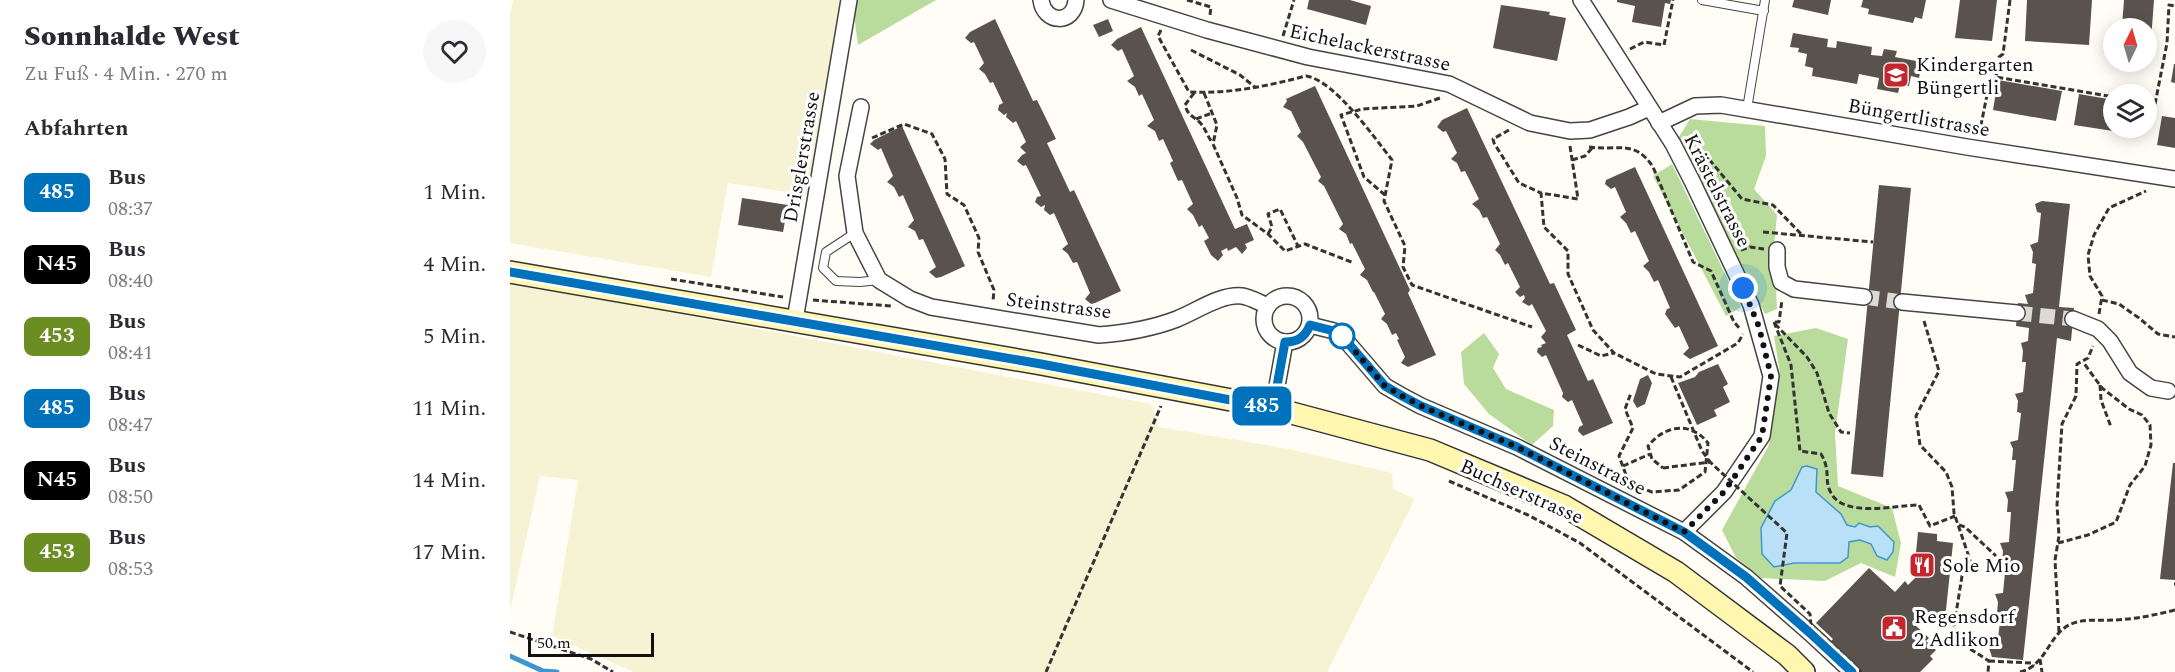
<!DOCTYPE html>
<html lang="de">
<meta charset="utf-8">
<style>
:root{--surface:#fff;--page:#f7f7f7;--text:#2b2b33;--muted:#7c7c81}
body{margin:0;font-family:Spectral,serif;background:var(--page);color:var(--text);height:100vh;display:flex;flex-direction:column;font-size:22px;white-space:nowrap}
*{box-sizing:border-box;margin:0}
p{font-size:20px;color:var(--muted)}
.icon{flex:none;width:33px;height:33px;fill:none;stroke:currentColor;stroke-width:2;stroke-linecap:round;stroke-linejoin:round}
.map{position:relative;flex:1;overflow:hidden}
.panel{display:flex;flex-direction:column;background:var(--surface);width:510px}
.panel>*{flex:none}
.badge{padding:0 12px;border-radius:9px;font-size:21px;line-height:39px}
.needle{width:39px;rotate:5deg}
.fabs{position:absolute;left:1593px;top:18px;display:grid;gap:12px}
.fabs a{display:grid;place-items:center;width:54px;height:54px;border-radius:50%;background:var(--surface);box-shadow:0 3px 15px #0003;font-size:30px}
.scale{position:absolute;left:18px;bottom:15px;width:126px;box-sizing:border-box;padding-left:6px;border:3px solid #111;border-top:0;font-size:16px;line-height:21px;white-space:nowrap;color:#111;-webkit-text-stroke:4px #fff;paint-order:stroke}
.you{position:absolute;width:30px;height:30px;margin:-15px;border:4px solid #fff;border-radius:50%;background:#1a73e8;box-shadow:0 0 0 9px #1a73e833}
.map>.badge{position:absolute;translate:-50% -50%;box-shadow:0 0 0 3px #fff}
h2{padding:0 24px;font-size:22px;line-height:54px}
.round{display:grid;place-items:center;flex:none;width:63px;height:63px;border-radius:32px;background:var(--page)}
.head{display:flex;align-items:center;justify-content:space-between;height:102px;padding:0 24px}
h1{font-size:28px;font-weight:800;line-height:45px}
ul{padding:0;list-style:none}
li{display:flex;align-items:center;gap:18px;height:72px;padding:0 24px}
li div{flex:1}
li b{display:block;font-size:22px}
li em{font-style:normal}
li .badge{min-width:66px;font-weight:700;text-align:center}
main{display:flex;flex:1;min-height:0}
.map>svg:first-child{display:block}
.farmland{fill:#f6f3d4}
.forest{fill:#b9dc9c;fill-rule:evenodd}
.water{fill:#b9e0f7;stroke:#3f96cf;stroke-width:1.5}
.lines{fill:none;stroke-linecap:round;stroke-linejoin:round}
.stream{stroke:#3f96cf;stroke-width:5}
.building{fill:#5a524d}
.street-tunnel{stroke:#dbdad3;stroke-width:15;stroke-dasharray:15 8;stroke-linecap:butt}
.lane-casing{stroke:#444;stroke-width:10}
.street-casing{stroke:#444;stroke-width:18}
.secondary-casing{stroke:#333;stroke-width:24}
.path{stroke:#333;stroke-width:3;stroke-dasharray:6 3;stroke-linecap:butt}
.lane{stroke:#fff;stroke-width:8}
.street{stroke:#fff;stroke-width:15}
.secondary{stroke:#fff6b0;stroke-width:21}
.path-bridge{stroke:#333;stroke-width:3;stroke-dasharray:6 3;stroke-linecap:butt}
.line-casing{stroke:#fff;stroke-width:14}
.line{stroke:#0072bc;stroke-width:9}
.walk{stroke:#111;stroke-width:6;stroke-dasharray:0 10.8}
.stop-dot{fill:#fff;stroke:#0072bc;stroke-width:3}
.labels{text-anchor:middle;stroke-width:6;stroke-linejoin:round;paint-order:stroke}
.street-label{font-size:20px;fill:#111;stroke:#fff}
.poi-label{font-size:20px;fill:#111;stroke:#fff;text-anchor:start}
</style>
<main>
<section class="panel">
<div class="head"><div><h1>Sonnhalde West</h1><p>Zu Fuß · 4 Min. · 270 m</p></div><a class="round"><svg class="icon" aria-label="heart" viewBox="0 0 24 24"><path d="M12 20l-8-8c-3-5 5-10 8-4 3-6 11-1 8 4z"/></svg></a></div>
<h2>Abfahrten</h2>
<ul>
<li><span class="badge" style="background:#0072bc;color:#fff">485</span><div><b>Bus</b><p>08:37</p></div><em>1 Min.</em></li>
<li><span class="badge" style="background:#000;color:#fff">N45</span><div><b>Bus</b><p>08:40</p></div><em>4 Min.</em></li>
<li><span class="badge" style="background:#6b8e23;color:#fff">453</span><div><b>Bus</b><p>08:41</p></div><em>5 Min.</em></li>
<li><span class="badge" style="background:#0072bc;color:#fff">485</span><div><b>Bus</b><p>08:47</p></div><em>11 Min.</em></li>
<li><span class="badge" style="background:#000;color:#fff">N45</span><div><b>Bus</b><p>08:50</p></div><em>14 Min.</em></li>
<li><span class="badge" style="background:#6b8e23;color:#fff">453</span><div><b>Bus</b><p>08:53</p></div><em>17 Min.</em></li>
</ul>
</section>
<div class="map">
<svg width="1665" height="672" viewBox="0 0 1665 672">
<rect width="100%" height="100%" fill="#fffdf5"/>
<g class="farmland">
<polygon points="3,0 332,0 297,195 218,183 201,277 0,243 0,16"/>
<polygon points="0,285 106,302 641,404 649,427 779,449 882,473 883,489 905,499 817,672 124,672 42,636 68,480 30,476 0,611"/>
</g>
<g class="forest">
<polygon points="342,0 426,0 348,45"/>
<polygon points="1180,119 1255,126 1256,156 1244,189 1267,215 1264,245 1267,309 1255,314 1167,140"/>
<polygon points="1162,164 1231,307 1216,316 1143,176"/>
<path d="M 1306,328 L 1338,339 L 1325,433 L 1328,486 L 1382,508 L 1391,543 L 1385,577 L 1351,563 L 1315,581 L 1251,578 L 1226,558 L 1212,530 L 1259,445 L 1270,374 L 1264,336 ZM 1292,467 L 1306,492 L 1331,514 L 1337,525 L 1345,527 L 1349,523 L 1360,527 L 1368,526 L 1384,542 L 1367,556 L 1361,544 L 1350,540 L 1339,542 L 1306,564 L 1284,563 L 1264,567 L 1265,501 L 1281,490 Z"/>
<polygon points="974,333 989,354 983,368 996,389 1044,410 1043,426 1022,445 979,414 954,384 951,352"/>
</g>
<polygon class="water" points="1297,466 1307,469 1306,492 1331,514 1337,525 1345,527 1349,523 1360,527 1368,526 1384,542 1383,552 1377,560 1367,556 1361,544 1350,540 1339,542 1338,557 1330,563 1284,563 1264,567 1252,554 1251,528 1265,501 1281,490 1292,467"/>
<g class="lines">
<polyline class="stream" points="0,656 33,671 47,672"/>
</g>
<g class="building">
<polygon points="799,0 840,0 861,6 856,25 797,9"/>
<polygon points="1107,0 1161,0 1160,4 1155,3 1151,27 1122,22 1125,6 1107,2"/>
<polygon points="1284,0 1321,0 1318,15 1282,7"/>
<polygon points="1353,0 1416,0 1412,19 1405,17 1403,23 1358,14 1359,9 1351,7"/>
<polygon points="1450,0 1487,0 1482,41 1445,38"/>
<polygon points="1517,0 1582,0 1579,45 1515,41"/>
<polygon points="1614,0 1644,0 1640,53 1636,53 1636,28 1607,28 1607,26 1612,26"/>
<polygon points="991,5 1040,12 1039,15 1056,18 1047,61 983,48"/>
<polygon points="485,19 523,101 527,100 546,139 537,143 560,192 564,190 611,291 585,303 581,304 575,299 580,293 567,262 563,263 558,254 552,249 558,244 544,213 540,215 534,210 535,205 531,207 525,202 527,197 531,196 516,165 513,166 507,161 512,155 516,153 510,147 516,142 506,121 503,123 496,117 497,113 494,115 488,110 489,105 493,103 483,82 480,83 475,74 469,69 474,63 464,42 461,43 455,38 460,32"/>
<polygon points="598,19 603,31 589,37 583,25"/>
<polygon points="631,27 725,229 737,224 744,240 735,244 737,248 732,254 726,247 718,251 717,248 711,251 713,255 708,261 701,255 694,241 699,238 692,225 689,227 683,215 677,209 683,204 672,180 668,181 660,163 663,161 653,139 649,141 645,131 637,126 644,120 632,94 629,96 625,87 617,81 624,76 612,49 608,51 601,45 607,39"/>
<polygon points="1283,33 1318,39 1317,47 1326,48 1327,41 1362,47 1361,55 1372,56 1374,49 1387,51 1385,57 1412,62 1409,78 1401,76 1399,86 1390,85 1388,93 1367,89 1369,78 1349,74 1347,84 1302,76 1303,68 1295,66 1297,54 1288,52 1289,48 1280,47"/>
<polygon points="1664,64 1665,64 1665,83 1661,82"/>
<polygon points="1488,80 1552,91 1546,121 1483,110"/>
<polygon points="805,86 900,290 898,293 926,355 898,367 891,363 895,357 887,340 889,339 886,333 882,335 877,324 871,319 875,314 864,292 863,292 857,280 850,275 855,269 842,243 840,244 836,234 829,229 833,224 814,186 808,181 811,177 793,142 787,136 791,132 781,111 773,107 777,101 776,99"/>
<polygon points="1569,94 1604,100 1604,128 1630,128 1629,135 1564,125"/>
<polygon points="957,108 1040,284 1044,283 1066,330 1057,335 1078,381 1083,379 1103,423 1073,436 1068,431 1069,427 1073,425 1062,400 1058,402 1052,397 1053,393 1036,355 1032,357 1027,352 1028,348 1032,347 1031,345 1036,343 1031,337 1036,331 1022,304 1019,306 1012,302 1015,298 1014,295 1010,297 1005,292 1010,287 998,263 995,265 990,255 985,250 990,244 977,217 973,218 969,210 962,204 969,199 955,171 951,172 947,163 941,159 947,153 936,131 933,132 927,127 932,120"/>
<polygon points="1652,116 1665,118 1665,148 1647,145"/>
<polygon points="392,126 455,266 431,277 426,278 419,272 426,267 413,239 409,240 405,231 398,227 404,220 393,195 389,197 384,187 377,182 383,176 371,148 368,150 360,144 364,140"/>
<polygon points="1125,167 1208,346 1180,359 1173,354 1179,348 1169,326 1165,328 1155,314 1157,309 1160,308 1148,280 1144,282 1139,272 1133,266 1139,261 1125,231 1121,233 1116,223 1110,217 1116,212 1105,187 1101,189 1095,184 1096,180"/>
<polygon points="1369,185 1401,188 1373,477 1341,474"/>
<polygon points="232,198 278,205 273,232 228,225"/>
<polygon points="1532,201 1560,204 1549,307 1564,308 1561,341 1547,338 1513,660 1482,657 1479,648 1487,647 1491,613 1487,613 1488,602 1485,594 1493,593 1496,562 1492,562 1493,551 1490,543 1499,542 1501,512 1497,512 1498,500 1495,492 1503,491 1506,460 1502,460 1503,449 1500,442 1508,440 1511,413 1507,412 1508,401 1505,394 1513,392 1516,362 1512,362 1513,351 1511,343 1518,341 1519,328 1506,326 1508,303 1518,304 1515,295 1523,293 1526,264 1522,263 1523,252 1520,245 1528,242 1531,213 1527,212 1525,204"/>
<polygon points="1208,364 1218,384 1213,387 1220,402 1204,410 1207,416 1187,425 1168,383 1185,377 1189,372"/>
<polygon points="1138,375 1142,383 1135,404 1127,408 1123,401 1130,379"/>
<polygon points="1663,463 1665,463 1665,580 1650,579"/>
<polygon points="1408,532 1427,534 1427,541 1443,543 1436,610 1422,625 1411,616 1404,624 1419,638 1416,641 1426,650 1420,656 1423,659 1410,672 1339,672 1314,648 1323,639 1306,623 1359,568 1385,592 1395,581 1398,585 1409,574 1410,570 1405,563"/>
</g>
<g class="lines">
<g class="street-tunnel">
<polyline points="1354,297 1392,302"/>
<polyline points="1507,313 1563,319"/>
</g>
<g class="lane-casing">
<g id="lane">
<polyline points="1192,0 1254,11"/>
<polyline points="1237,109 1255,0"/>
<polyline points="345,233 316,252 313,268 326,281 350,282 369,280"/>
</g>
</g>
<g class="street-casing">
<g id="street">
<path d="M 531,0 C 534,24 564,25 566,0"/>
<polyline points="601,0 697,30 798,57 939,84 1020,123 1060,131 1080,130 1119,117 1139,108"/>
<polyline points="1071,0 1163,144 1182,181 1241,305 1261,376 1252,436 1214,492 1174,532"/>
<path d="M 351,107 L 337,176 L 345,233 L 369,280 L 400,299 L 421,307 L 589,335 C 616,333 641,329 667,319 C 687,311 710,294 732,296 C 740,297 750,303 758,306"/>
<polyline points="1149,123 1185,106 1211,105 1457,147 1665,179"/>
<polyline points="1267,250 1267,267 1271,282 1284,289 1354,297"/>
<circle cx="777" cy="319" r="23"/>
<polyline points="1392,302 1507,313"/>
<polyline points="1563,319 1588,329 1600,341 1620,373 1641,388 1658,391"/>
<polyline points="285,320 339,0"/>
<polyline points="800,325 824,331 832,336 875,386 894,397 911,406 1007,447 1174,532 1236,577 1300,633 1342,672"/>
<polyline points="763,408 775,342"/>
</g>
</g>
<g class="secondary-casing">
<polyline id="secondary" points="0,272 531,364 763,408 920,450 1054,506 1166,572 1277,655 1294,672"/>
</g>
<g class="path">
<polyline points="677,0 701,7 700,15"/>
<polyline points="1500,0 1493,54 1489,57 1486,77 1604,97"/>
<path d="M 651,30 L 648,36 L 679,92 C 720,94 757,86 796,76 C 824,80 864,137 882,160 L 874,201 L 895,246 L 893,267 L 902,285 L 1022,327"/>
<polyline points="773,36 784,0"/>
<polyline points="1120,49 1134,42 1154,45 1163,0"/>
<polyline points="681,50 730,75 746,88"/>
<path d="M 684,93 L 675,105 C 678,117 685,116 692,125 C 696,130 698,138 703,143"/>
<polyline points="694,93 707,125 703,144 727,198 732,215 758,234 775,251 795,244 844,263"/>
<polyline points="1636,103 1645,104 1657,43 1659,5 1665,6"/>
<polyline points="686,119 702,113"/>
<polyline points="999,130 983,139 984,143 1009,183 1031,193"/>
<polyline points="1469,135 1478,90 1486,77"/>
<polyline points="362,138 394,124 422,134 435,159 437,194 454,205 469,238 468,252 484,290 483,301"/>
<polyline points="1179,145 1183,144 1189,147 1232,199 1263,205 1292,235"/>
<polyline points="1060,146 1068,199 1031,193 1034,227 1058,251 1058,274 1083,330 1104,353 1146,374 1170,377 1228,343 1233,334"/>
<path d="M 1079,147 C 1107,151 1125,139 1143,167 L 1183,262 L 1201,271 L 1224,322 L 1230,329"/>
<polyline points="1062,160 1075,156 1083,147"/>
<polyline points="875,195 854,177 831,115 852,109 907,106 930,98"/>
<polyline points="1253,232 1363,242"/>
<polyline points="758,234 762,227 758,214 770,209 788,246"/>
<polyline points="1231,250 1240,247 1254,249"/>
<polyline points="161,279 273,297"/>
<polyline points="303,300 381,306"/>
<polyline points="1592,300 1609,304 1629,318 1648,334 1665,337"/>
<polyline points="1589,314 1592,296 1580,276 1578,255 1584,235 1599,208 1636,191"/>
<polyline points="1414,321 1429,371 1406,416 1410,445 1436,472 1442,487 1444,513 1460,560 1452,576 1444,626 1448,641 1479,661 1478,672"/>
<path d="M 1264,322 L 1281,365 L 1290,451 L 1311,454 C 1321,471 1314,478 1320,491 C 1332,519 1385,505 1409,505 L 1420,526 L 1445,516"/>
<polyline points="1265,322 1269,322 1272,300"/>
<polyline points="1265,324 1297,357 1307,373 1319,413 1331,432 1340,433"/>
<polyline points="1068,345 1091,356 1104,353"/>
<polyline points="1590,385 1591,400 1601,427"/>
<polyline points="1113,466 1140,454"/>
<polyline points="939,481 1018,515 1070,543 1243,672"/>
<path d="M 1105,481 L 1107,478 L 1142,492 L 1169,490 L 1195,472 L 1198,443 C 1180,420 1154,426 1138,446 L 1142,459 L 1153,468"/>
<polyline points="1119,483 1109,456 1123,428 1115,409 1121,393"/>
<polyline points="1449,525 1455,527 1486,556"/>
<polyline points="1548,543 1578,535 1606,522 1620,485 1635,466 1641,445 1640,425 1632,415 1619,409 1592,388 1573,362"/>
<polyline points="1664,584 1665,584"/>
<polyline points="0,632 81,659 103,672"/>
<polyline points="1549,632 1545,560 1549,536 1547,505 1552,424 1566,396 1567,364 1578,358 1583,346"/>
<polyline points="1530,659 1532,672"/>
<polyline points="1479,661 1521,663 1524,666"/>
<polyline points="536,672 651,406"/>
<path d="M 1510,672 C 1536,666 1538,636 1559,625 C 1572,618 1591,621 1605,620 C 1626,619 1645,615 1665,610"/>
</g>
<use href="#lane" class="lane"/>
<use href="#street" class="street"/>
<use href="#secondary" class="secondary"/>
<g class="path-bridge">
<polyline points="1161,377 1192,451 1200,462"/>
<polyline points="1153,468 1200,462 1277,533 1270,586 1300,614 1301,626 1351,672"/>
</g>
</g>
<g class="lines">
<g class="line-casing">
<path id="line" d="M 0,272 L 531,364 L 763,408 L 775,342 C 788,342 795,337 800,325 L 824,331 L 832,336 L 875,386 L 894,397 L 911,406 L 1007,447 L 1174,532 L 1236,577 L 1300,633 L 1342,672"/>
</g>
<use href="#line" class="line"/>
<polyline class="walk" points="832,336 875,386 894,397 911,406 1007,447 1174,532 1214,492 1252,436 1261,376 1249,327 1233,288"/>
</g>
<defs>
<g id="school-square" transform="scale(1.35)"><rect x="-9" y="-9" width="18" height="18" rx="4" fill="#c4262e" stroke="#fff"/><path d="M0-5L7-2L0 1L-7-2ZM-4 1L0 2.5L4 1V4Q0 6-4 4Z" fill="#fff"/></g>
<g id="restaurant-square" transform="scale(1.35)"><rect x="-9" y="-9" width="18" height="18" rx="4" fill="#c4262e" stroke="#fff"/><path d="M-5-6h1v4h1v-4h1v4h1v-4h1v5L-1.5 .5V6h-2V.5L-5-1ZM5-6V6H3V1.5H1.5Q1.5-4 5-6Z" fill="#fff"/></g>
<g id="civic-square" transform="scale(1.35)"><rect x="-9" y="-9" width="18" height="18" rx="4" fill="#c4262e" stroke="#fff"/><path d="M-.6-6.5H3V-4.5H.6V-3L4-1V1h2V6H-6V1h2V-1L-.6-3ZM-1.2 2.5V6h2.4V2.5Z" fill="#fff"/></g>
</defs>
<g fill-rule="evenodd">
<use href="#school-square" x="1386" y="75"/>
<use href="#restaurant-square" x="1412" y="565"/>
<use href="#civic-square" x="1384" y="628"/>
</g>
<circle class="stop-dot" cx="832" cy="336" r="12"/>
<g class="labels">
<g class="street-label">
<text transform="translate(860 47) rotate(12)" y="7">Eichelackerstrasse</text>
<text transform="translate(1409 117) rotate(10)" y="7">Büngertlistrasse</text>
<text transform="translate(291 157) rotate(-80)" y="7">Drisglerstrasse</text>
<text transform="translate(1208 190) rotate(63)" y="7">Krästelstrasse</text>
<text transform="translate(549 305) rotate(7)" y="7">Steinstrasse</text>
<text transform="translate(1088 465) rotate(27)" y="7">Steinstrasse</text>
<text transform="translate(1012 491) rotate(24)" y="7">Buchserstrasse</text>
</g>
<g class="poi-label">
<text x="1406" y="71">Kindergarten<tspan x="1406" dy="23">Büngertli</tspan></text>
<text x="1432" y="572">Sole Mio</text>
<text x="1404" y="623">Regensdorf<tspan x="1404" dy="23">2 Adlikon</tspan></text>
</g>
</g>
</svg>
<div class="fabs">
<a><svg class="needle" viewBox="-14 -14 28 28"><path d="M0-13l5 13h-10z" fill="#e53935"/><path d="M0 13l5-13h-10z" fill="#7c7c81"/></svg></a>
<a><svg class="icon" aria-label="layers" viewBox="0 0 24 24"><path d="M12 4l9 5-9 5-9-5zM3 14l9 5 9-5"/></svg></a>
</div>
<div class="scale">50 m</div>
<div class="you" style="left:1233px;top:288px"></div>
<b class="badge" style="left:752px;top:406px;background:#0072bc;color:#fff">485</b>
</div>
</main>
